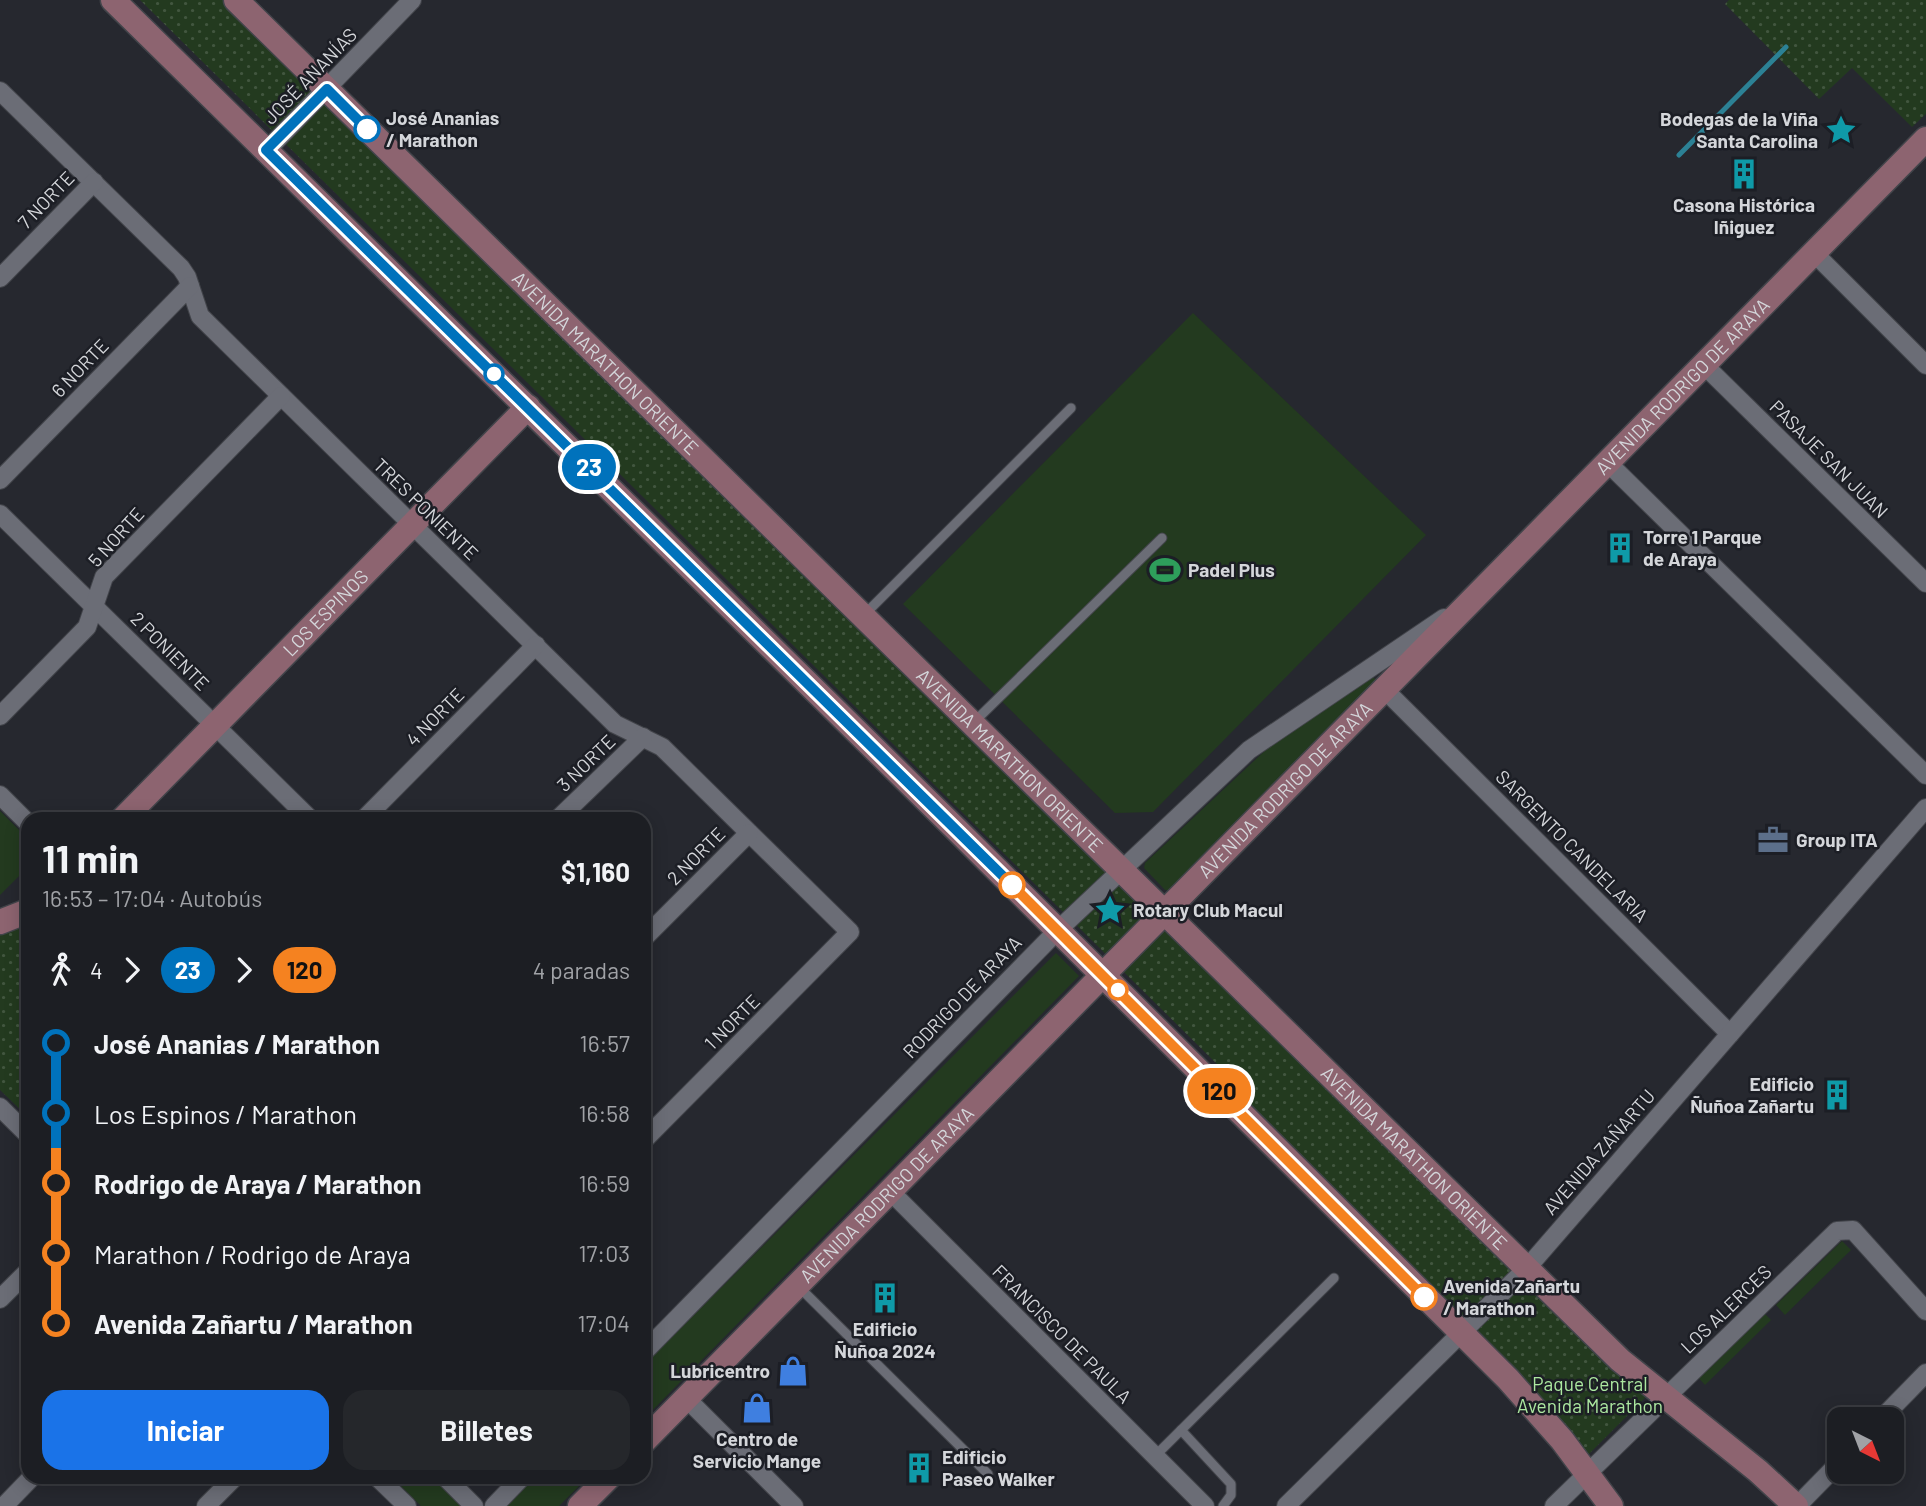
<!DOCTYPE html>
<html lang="es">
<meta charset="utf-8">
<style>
:root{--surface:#1c1e23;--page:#25272b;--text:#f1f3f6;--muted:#a0a2a6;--line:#3a3c41;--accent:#1a73e8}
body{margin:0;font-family:Barlow,sans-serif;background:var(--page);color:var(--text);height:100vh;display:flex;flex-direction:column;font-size:26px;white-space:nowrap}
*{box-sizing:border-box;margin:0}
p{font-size:23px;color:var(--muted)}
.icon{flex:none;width:38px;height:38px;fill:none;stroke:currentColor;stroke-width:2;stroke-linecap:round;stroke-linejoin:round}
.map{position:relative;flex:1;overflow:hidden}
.drawer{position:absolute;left:21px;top:812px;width:630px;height:672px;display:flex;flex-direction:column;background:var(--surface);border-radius:21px;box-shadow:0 4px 18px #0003,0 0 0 2px var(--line)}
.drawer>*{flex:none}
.badge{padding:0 14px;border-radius:23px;font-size:24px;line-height:46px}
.needle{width:46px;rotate:138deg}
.controls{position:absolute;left:1827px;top:1407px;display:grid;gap:14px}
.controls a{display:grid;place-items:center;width:77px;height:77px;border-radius:14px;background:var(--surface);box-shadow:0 4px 18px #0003,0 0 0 2px var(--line);font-size:35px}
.map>.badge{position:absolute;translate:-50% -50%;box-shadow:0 0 0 4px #fff}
.legs{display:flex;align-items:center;gap:10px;height:77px;padding:0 21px;font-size:23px}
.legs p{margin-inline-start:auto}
.overview{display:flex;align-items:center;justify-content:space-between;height:119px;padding:0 21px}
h1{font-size:38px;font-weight:700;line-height:52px}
.cta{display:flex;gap:14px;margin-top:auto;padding:14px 21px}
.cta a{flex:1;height:80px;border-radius:21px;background:var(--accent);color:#fff;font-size:28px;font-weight:700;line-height:80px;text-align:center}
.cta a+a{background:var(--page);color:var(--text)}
ul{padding:0 21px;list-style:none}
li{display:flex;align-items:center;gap:24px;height:70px;font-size:26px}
li i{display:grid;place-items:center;width:10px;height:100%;margin:0 9px;background:currentColor}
li i::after{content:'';width:18px;height:18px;margin:-9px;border:5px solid;border-radius:50%;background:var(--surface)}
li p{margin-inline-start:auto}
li:first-child i{background:linear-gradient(#0000 50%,currentColor 0)}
li:last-child i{background:linear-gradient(currentColor 50%,#0000 0)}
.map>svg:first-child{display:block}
.grass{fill:#233a1f}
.park{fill:url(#park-dots)}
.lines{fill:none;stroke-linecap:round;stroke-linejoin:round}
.stream{stroke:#2c8195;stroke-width:5}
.lane-casing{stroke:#42444a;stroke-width:11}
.street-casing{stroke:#42444a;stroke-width:20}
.secondary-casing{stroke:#42444a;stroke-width:27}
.lane{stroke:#6b6d76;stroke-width:9}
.street{stroke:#6b6d76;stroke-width:18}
.secondary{stroke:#8d6470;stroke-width:24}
.line-1-casing{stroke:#fff;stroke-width:16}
.line-2-casing{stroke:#fff;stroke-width:16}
.line-1{stroke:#0072bc;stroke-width:10}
.line-2{stroke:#f58220;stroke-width:10}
.stop-1-dot{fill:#fff;stroke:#0072bc;stroke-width:3.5}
.stop-2-dot{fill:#fff;stroke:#f58220;stroke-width:3.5}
.labels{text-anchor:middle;stroke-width:5;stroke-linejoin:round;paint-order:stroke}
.street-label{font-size:19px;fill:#d4d6da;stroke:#1c1e25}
.stop-label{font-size:19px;font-weight:bold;fill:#d4d6da;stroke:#1c1e25;text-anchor:start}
.poi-label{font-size:19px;font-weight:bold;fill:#d4d6da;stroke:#1c1e25;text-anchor:start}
.park-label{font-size:19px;fill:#ace8a0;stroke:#1c1e25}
</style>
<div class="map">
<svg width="1926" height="1506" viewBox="0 0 1926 1506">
<defs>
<pattern id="park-dots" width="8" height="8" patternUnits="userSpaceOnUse" patternTransform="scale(1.75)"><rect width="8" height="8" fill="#233a1f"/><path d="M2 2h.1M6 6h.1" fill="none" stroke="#42563f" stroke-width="1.8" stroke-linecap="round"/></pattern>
</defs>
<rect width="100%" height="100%" fill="#26282f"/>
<g class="grass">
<polygon points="1193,313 1426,535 1153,812 1115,813 903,604"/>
<polygon points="1370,674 1378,682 1173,890 1165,890 1144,868 1145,863 1271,745"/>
<polygon points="0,811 28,839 28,867 0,895"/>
<polygon points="1056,953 1079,976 644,1419 644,1365"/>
<polygon points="1842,1241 1851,1250 1785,1315 1776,1305"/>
<polygon points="1762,1311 1771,1320 1705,1385 1696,1375"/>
<polygon points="392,1477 436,1477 463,1506 421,1506"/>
<polygon points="532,1477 588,1477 559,1506 503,1506"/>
</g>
<g class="park">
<polygon points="140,0 226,0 1651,1392 1586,1457 1267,1125 1225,1072"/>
<polygon points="1729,0 1926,0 1926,114 1912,127 1852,68 1819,99 1725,4"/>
<polygon points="28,925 28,1117 0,1090 0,933"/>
</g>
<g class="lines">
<polyline class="stream" points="1679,155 1786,47"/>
<g class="lane-casing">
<g id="lane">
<polyline points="864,615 1071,408"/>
<polyline points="973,723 1162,538"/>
<polyline points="798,1286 988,1474"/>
<polyline points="1181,1430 1231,1484 1231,1495 1223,1506"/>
<polyline points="1155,1456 1334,1278"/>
</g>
</g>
<g class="street-casing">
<g id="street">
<polyline points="0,91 181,268 187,277 200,316 615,724 662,747 850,932 644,1140"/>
<polyline points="266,151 412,0"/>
<polyline points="1814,253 1926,365"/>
<polyline points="0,278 94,182"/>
<polyline points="1703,364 1926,583"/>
<polyline points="1607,462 1926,775"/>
<polyline points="0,480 190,286"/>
<polyline points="0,514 310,819"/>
<polyline points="1384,689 1730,1034"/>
<polyline points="0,716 87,627 104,577 281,396"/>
<polyline points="0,795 28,823"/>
<polyline points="364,819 536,645"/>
<polyline points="558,819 643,737"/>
<polyline points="644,938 749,833"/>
<polyline points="0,1107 28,1135"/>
<polyline points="890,1191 1205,1506"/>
<polyline points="0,1299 28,1271"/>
<polyline points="644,1352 1058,930 1249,750 1444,618"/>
<polyline points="686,1398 794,1506"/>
<polyline points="1881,1419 1926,1373"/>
<polyline points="377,1477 407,1506"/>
<polyline points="445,1477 474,1506"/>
<polyline points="4,1506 32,1477"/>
<polyline points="206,1506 235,1477"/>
<polyline points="494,1506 522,1477"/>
<polyline points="1286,1506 1527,1268 1926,808"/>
<polyline points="1554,1506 1837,1231 1853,1230 1926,1311"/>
<polyline points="1797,1506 1839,1463"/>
</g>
</g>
<g class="secondary-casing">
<g id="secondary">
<polyline points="113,0 958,831 1508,1379 1562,1440 1611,1506"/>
<path id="s1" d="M 236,0 L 1620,1360 L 1758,1471 L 1796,1506"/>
<path id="s2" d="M 123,819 L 528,407"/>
<polyline points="0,922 28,911"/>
<path id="s3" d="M 644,1441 L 1926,139"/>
<polyline points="580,1506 609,1477"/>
</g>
</g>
<use href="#lane" class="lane"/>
<use href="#street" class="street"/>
<use href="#secondary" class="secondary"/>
</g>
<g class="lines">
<g class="line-1-casing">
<polyline id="line-1" points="367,129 327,89 266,150 1012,885"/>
</g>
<g class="line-2-casing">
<polyline id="line-2" points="1012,885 1424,1297"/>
</g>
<use href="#line-1" class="line-1"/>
<use href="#line-2" class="line-2"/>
</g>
<defs>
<g id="sight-bare" transform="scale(2.415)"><path d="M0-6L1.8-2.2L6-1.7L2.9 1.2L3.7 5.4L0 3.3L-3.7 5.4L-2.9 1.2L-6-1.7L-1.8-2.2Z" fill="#0f9aa8" stroke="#1c1e25" stroke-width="2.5" paint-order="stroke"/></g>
<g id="building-bare" transform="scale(2.415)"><path d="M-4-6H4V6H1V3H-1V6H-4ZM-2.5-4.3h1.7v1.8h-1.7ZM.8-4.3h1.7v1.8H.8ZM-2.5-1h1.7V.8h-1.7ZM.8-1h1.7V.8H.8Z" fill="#0f9aa8" stroke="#1c1e25" stroke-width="2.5" paint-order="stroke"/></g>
<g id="stadium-bare" transform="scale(2.415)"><path d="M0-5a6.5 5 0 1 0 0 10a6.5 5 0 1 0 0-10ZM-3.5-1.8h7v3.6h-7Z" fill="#2e9e5b" stroke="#1c1e25" stroke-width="2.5" paint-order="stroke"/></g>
<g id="office-bare" transform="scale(2.415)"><path d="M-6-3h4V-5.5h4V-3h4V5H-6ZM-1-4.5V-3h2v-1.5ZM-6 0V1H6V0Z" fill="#5c6f8a" stroke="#1c1e25" stroke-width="2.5" paint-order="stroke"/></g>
<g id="shop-bare" transform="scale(2.415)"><path d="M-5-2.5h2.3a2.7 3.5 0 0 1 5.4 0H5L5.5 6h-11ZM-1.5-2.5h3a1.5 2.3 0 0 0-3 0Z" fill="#3f7fe0" stroke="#1c1e25" stroke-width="2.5" paint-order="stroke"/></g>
</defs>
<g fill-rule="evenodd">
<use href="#sight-bare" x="1841" y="130"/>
<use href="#building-bare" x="1744" y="174"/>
<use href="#building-bare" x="1620" y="548"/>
<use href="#stadium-bare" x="1165" y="570"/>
<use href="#office-bare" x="1773" y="840"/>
<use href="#sight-bare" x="1110" y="910"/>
<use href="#building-bare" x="1837" y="1095"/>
<use href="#building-bare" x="885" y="1298"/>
<use href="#shop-bare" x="793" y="1371"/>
<use href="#shop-bare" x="757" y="1408"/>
<use href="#building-bare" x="919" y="1468"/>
</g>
<g class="stop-1-dot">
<circle cx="367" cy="129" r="12"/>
<circle cx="494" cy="374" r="9"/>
</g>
<g class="stop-2-dot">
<circle cx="1012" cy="885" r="12"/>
<circle cx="1118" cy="990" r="9"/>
<circle cx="1424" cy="1297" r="12"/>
</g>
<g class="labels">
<g class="street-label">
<text transform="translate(310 76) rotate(-46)" y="7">JOSÉ ANANÍAS</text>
<text transform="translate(46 200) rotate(-46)" y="7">7 NORTE</text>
<text dy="7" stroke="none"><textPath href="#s1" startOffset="518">AVENIDA MARATHON ORIENTE</textPath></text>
<text transform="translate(80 368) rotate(-46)" y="7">6 NORTE</text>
<text dy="7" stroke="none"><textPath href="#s3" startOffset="1480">AVENIDA RODRIGO DE ARAYA</textPath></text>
<text transform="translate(1829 459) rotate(45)" y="7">PASAJE SAN JUAN</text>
<text transform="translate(426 509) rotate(44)" y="7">TRES PONIENTE</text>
<text transform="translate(116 537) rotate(-48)" y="7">5 NORTE</text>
<text dy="7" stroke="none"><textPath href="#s2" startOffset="289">LOS ESPINOS</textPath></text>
<text transform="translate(170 651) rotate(45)" y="7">2 PONIENTE</text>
<text transform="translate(435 717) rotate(-45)" y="7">4 NORTE</text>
<text dy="7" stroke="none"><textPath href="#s1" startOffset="1085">AVENIDA MARATHON ORIENTE</textPath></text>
<text transform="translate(586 763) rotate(-44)" y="7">3 NORTE</text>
<text dy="7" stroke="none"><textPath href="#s3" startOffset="914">AVENIDA RODRIGO DE ARAYA</textPath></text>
<text transform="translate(1572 846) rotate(45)" y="7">SARGENTO CANDELARIA</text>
<text transform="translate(696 856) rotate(-45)" y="7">2 NORTE</text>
<text transform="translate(962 997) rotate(-46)" y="7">RODRIGO DE ARAYA</text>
<text transform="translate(732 1022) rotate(-45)" y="7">1 NORTE</text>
<text transform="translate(1599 1152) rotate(-49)" y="7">AVENIDA ZAÑARTU</text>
<text dy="7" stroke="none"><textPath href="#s1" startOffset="1652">AVENIDA MARATHON ORIENTE</textPath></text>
<text dy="7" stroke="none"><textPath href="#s3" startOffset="346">AVENIDA RODRIGO DE ARAYA</textPath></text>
<text transform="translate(1726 1309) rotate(-44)" y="7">LOS ALERCES</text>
<text transform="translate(1062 1334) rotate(45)" y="7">FRANCISCO DE PAULA</text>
</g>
<g class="stop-label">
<text x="386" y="125">José Ananias<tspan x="386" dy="22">/ Marathon</tspan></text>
<text x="1443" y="1293">Avenida Zañartu<tspan x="1443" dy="22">/ Marathon</tspan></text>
</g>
<g class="poi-label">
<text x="1818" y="126" text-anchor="end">Bodegas de la Viña<tspan x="1818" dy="22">Santa Carolina</tspan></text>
<text x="1744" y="212" text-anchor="middle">Casona Histórica<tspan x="1744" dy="22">Iñiguez</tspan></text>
<text x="1643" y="544">Torre 1 Parque<tspan x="1643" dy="22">de Araya</tspan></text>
<text x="1188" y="577">Padel Plus</text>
<text x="1796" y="847">Group ITA</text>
<text x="1133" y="917">Rotary Club Macul</text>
<text x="1814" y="1091" text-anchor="end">Edificio<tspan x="1814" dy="22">Ñuñoa Zañartu</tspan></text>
<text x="885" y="1336" text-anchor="middle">Edificio<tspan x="885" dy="22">Ñuñoa 2024</tspan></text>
<text x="770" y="1378" text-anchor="end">Lubricentro</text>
<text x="757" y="1446" text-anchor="middle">Centro de<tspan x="757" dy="22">Servicio Mange</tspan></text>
<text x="942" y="1464">Edificio<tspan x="942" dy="22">Paseo Walker</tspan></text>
</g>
<g class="park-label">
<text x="1590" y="1391">Paque Central<tspan x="1590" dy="22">Avenida Marathon</tspan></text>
</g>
</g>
</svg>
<div class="controls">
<a><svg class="needle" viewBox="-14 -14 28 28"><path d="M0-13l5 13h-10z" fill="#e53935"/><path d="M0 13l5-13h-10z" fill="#a0a2a6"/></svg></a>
</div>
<b class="badge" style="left:589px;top:467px;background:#0072bc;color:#fff">23</b>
<b class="badge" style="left:1219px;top:1091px;background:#f58220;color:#111">120</b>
<section class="drawer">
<div class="overview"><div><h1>11 min</h1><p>16:53 – 17:04 · Autobús</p></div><b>$1,160</b></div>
<div class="legs"><svg class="icon" aria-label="walk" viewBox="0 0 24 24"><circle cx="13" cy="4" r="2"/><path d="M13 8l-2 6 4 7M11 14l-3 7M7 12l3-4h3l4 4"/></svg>4<svg class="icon" aria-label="forward" viewBox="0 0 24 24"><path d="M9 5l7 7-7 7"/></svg><b class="badge" style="background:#0072bc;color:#fff">23</b><svg class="icon" aria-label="forward" viewBox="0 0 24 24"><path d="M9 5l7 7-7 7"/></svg><b class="badge" style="background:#f58220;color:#111">120</b><p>4 paradas</p></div>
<ul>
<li><i style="color:#0072bc"></i><b>José Ananias / Marathon</b><p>16:57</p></li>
<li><i style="color:#0072bc"></i><span>Los Espinos / Marathon</span><p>16:58</p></li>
<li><i style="color:#f58220"></i><b>Rodrigo de Araya / Marathon</b><p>16:59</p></li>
<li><i style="color:#f58220"></i><span>Marathon / Rodrigo de Araya</span><p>17:03</p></li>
<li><i style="color:#f58220"></i><b>Avenida Zañartu / Marathon</b><p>17:04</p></li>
</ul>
<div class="cta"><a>Iniciar</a><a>Billetes</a></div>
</section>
</div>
